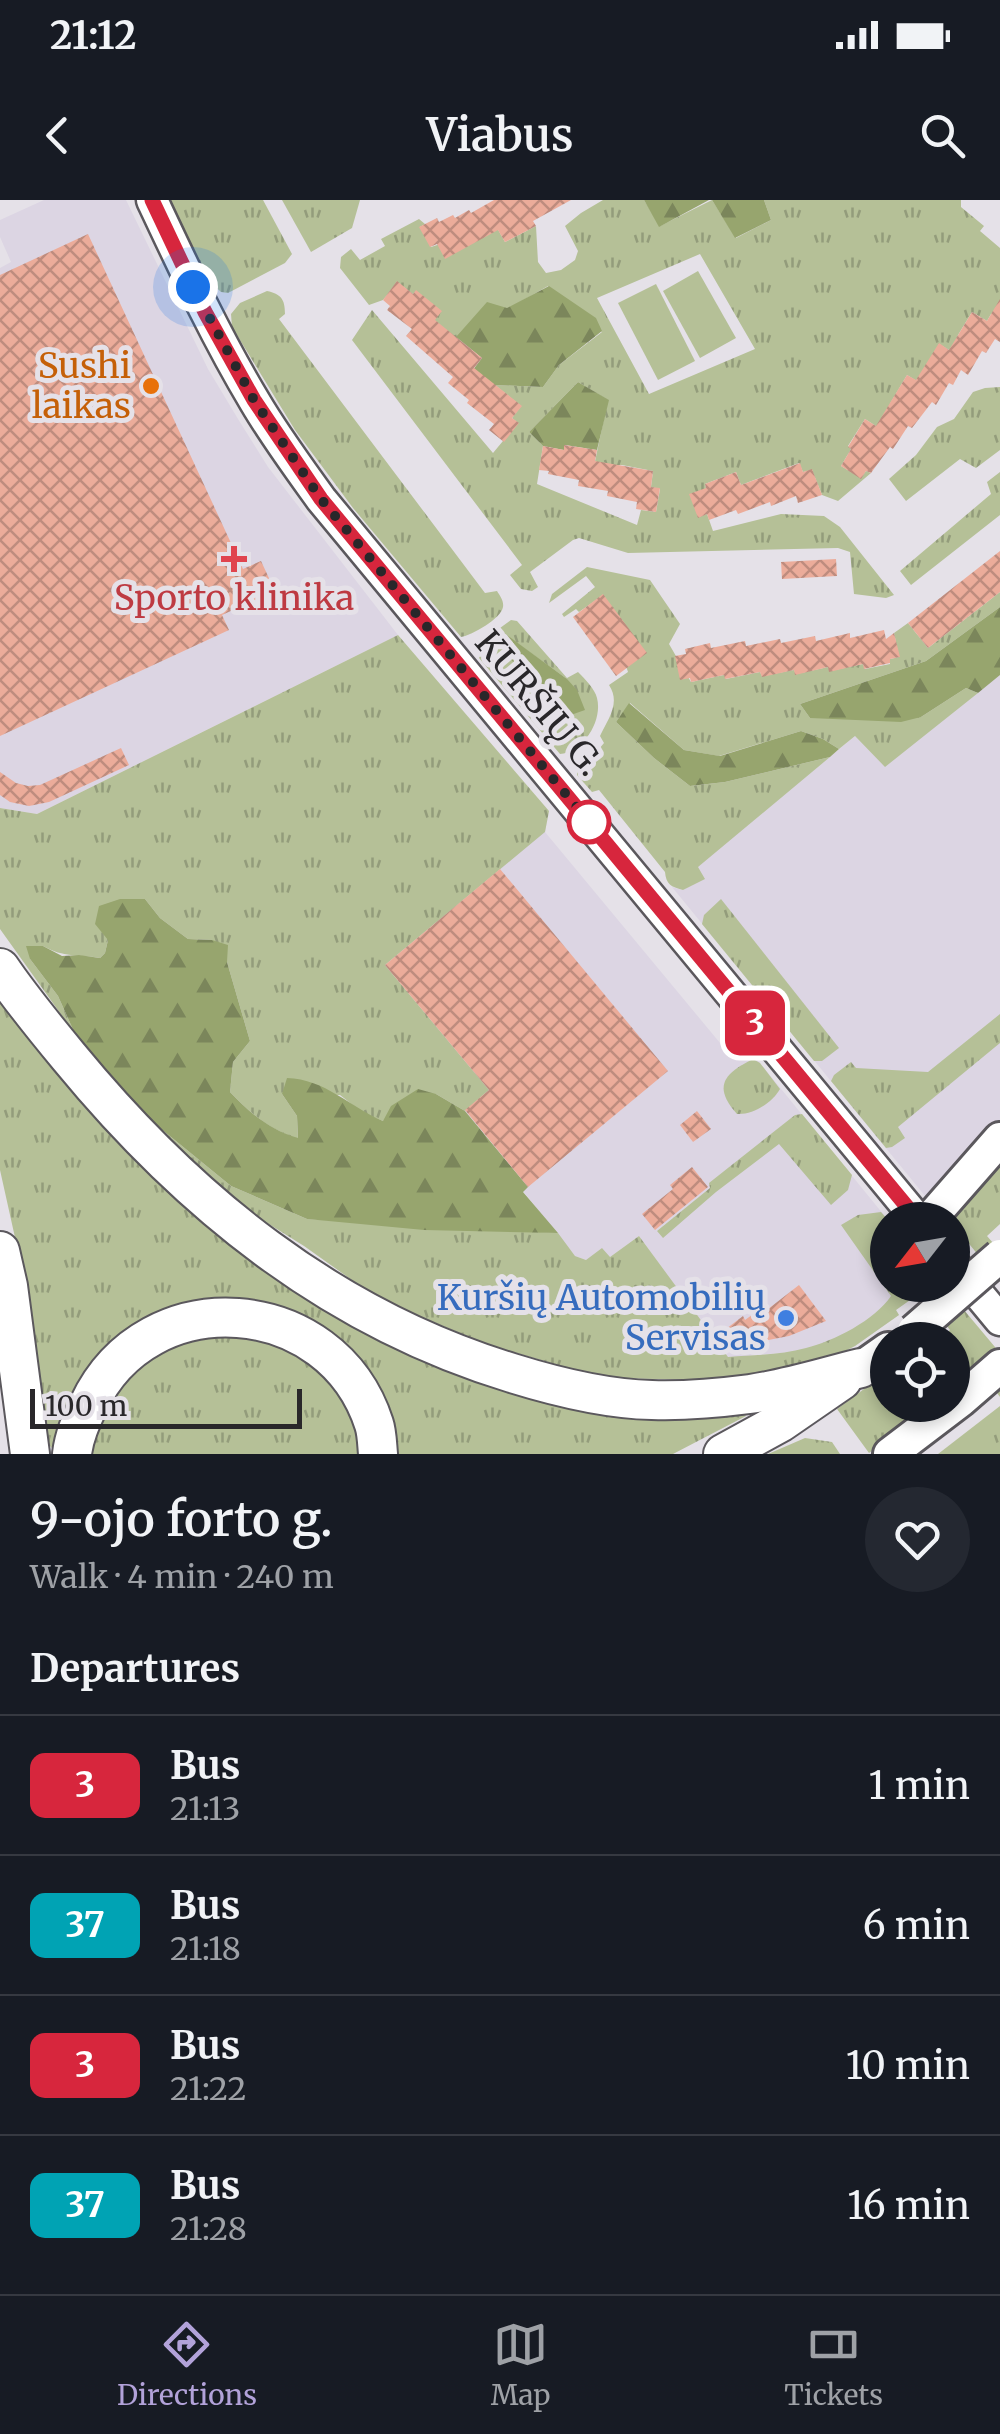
<!DOCTYPE html>
<meta charset="utf-8">
<style>
:root{--surface:#171b24;--page:#242831;--text:#f1f3f6;--muted:#9ea1a6;--line:#363941;--accent:#b2a2d9}
body{margin:0;font-family:Merriweather,serif;background:var(--page);color:var(--text);height:100vh;display:flex;flex-direction:column;font-size:38px;white-space:nowrap}
*{box-sizing:border-box;margin:0}
p{font-size:32px;color:var(--muted)}
.icon{flex:none;width:55px;height:55px;fill:none;stroke:currentColor;stroke-width:2;stroke-linecap:round;stroke-linejoin:round}
.map{position:relative;height:1254px;overflow:hidden}
.details{display:flex;flex-direction:column;background:var(--surface);flex:1}
.details>*{flex:none}
.badge{padding:0 20px;border-radius:15px;font-size:35px;line-height:65px}
.needle{width:65px;rotate:239deg}
.controls{position:absolute;left:870px;top:1002px;display:grid;gap:20px}
.controls a{display:grid;place-items:center;width:100px;height:100px;border-radius:50%;background:var(--surface);box-shadow:0 5px 15px #0003;font-size:50px}
.scale{position:absolute;left:30px;bottom:25px;width:272px;box-sizing:border-box;padding-left:10px;border:5px solid #29272a;border-top:0;font-size:28px;line-height:35px;white-space:nowrap;color:#29272a;-webkit-text-stroke:8px #e5e1e8;paint-order:stroke}
.you{position:absolute;width:50px;height:50px;margin:-25px;border:8px solid #fff;border-radius:50%;background:#1a73e8;box-shadow:0 0 0 15px #1a73e833}
.map>.badge{position:absolute;translate:-50% -50%;box-shadow:0 0 0 5px #fff}
h2{padding:0 30px;font-size:38px;line-height:90px}
.round{display:grid;place-items:center;flex:none;width:105px;height:105px;border-radius:52px;background:var(--page)}
.overview{display:flex;align-items:center;justify-content:space-between;height:170px;padding:0 30px}
h1{font-size:48px;font-weight:600;line-height:75px}
ul{padding:0;list-style:none}
li{display:flex;align-items:center;gap:30px;height:140px;padding:0 30px;border-top:2px solid var(--line)}
li div{flex:1}
li b{display:block;font-size:38px}
li em{font-style:normal}
li .badge{min-width:110px;font-weight:700;text-align:center}
.status{display:flex;justify-content:space-between;align-items:center;height:70px;padding:0 50px;background:var(--surface);direction:ltr}
.status svg{height:28px;fill:currentColor}
header{display:flex;justify-content:space-between;align-items:center;height:130px;padding:0 30px;background:var(--surface);font-size:45px;font-weight:600}
.tab-bar{display:flex;justify-content:space-around;align-items:center;height:140px;border-top:2px solid var(--line);background:var(--surface);font-size:28px;color:var(--muted)}
.tab-bar a{display:grid;justify-items:center;gap:5px}
.tab-bar .active{color:var(--accent)}
.map>svg:first-child{display:block}
.built{fill:#dcd5e3}
.grass{fill:url(#grass-tufts);fill-rule:evenodd}
.forest{fill:url(#forest-firs)}
.pitch{fill:#b5c097}
.building{fill:url(#building-cross-hatch)}
.lines{fill:none;stroke-linecap:round;stroke-linejoin:round}
.secondary-casing{stroke:#5b585d;stroke-width:35}
.primary-casing{stroke:#5b585d;stroke-width:38}
.highway-casing{stroke:#5b585d;stroke-width:42}
.secondary{stroke:#fff;stroke-width:30}
.primary{stroke:#fff;stroke-width:32}
.highway{stroke:#fff;stroke-width:38}
.primary-bridge-casing{stroke:#5b585d;stroke-width:38;stroke-linecap:butt}
.primary-bridge{stroke:#fff;stroke-width:32}
.line-casing{stroke:#fff;stroke-width:22}
.line{stroke:#d7263d;stroke-width:15}
.walk{stroke:#29272a;stroke-width:10;stroke-dasharray:0 18}
.food-dot{fill:#e8710a;stroke:#e5e1e8;stroke-width:4}
.health-dot{fill:#e0444e;stroke:#e5e1e8;stroke-width:4}
.stop-dot{fill:#fff;stroke:#d7263d;stroke-width:5}
.shop-dot{fill:#3f7fe0;stroke:#e5e1e8;stroke-width:4}
.labels{text-anchor:middle;stroke-width:10;stroke-linejoin:round;paint-order:stroke}
.food-label{font-size:35px;fill:#c56008;stroke:#e5e1e8;text-anchor:end}
.health-label{font-size:35px;fill:#be3a42;stroke:#e5e1e8}
.street-label{font-size:35px;fill:#29272a;stroke:#e5e1e8}
.shop-label{font-size:35px;fill:#366cbe;stroke:#e5e1e8;text-anchor:end}
</style>
<div class="status"><b>21:12</b><svg viewBox="0 0 49 12"><path d="M0 12V9h3v3zM5 12V6h3v6zM10 12V3h3v9zM15 12V0h3v12zM26 1h20v11H26zM47 4h2v5h-2z"/></svg></div>
<header><svg class="icon" aria-label="back" viewBox="0 0 24 24"><path d="M15 5l-7 7 7 7"/></svg>Viabus<svg class="icon" aria-label="search" viewBox="0 0 24 24"><circle cx="10" cy="10" r="6"/><path d="M15 15l6 6"/></svg></header>
<div class="map">
<svg width="1000" height="1254" viewBox="0 0 1000 1254">
<defs>
<pattern id="grass-tufts" width="24" height="20" patternUnits="userSpaceOnUse" patternTransform="scale(2.5)"><rect width="24" height="20" fill="#b5c097"/><path d="M3 7l-1-3M5 7V3M7 7l1-3M15 17l-1-3M17 17v-4M19 17l1-3" fill="none" stroke="#939c7b"/></pattern>
<pattern id="forest-firs" width="22" height="20" patternUnits="userSpaceOnUse" patternTransform="scale(2.5)"><rect width="22" height="20" fill="#97a56e"/><path d="M5 1l3.5 6h-7zM16 11l3.5 6h-7z" fill="#7b865b"/></pattern>
<pattern id="building-cross-hatch" width="8" height="8" patternUnits="userSpaceOnUse" patternTransform="scale(2.5)"><rect width="8" height="8" fill="#ebac9a"/><path d="M0 0l8 8M0 8l8-8" fill="none" stroke="#be8c7e"/></pattern>
</defs>
<rect width="100%" height="100%" fill="#e5e1e8"/>
<g class="built">
<polygon points="44,0 126,0 208,169 238,219 268,267 398,435 37,614 0,608 0,68 11,62 0,37 0,20"/>
<polygon points="1000,475 1000,923 930,1002 672,687 683,690 704,678 697,667 855,536 885,566"/>
<polygon points="549,611 545,632 725,849 756,859 760,863 888,1020 888,1085 930,1085 896,1110 899,1115 855,1146 727,1158 639,1036 610,1057 586,1060 575,1056 523,991 527,986 465,911 488,891 385,765 500,669"/>
</g>
<g class="grass">
<polygon points="167,0 263,0 292,54 285,63 228,93 221,92 208,80"/>
<polygon points="282,0 360,0 352,28 311,52"/>
<path d="M 603,0 L 644,0 L 660,26 L 712,0 L 736,38 L 771,20 L 764,0 L 961,0 L 961,7 L 984,26 L 980,31 L 1000,48 L 1000,119 L 991,114 L 987,121 L 972,112 L 958,135 L 953,152 L 939,144 L 920,183 L 907,175 L 891,202 L 879,228 L 865,219 L 848,246 L 851,249 L 841,266 L 861,278 L 866,271 L 871,273 L 838,301 L 822,295 L 812,270 L 803,272 L 799,263 L 741,285 L 736,272 L 705,284 L 706,288 L 698,317 L 707,314 L 713,331 L 781,314 L 824,316 L 840,327 L 894,395 L 886,398 L 854,394 L 850,352 L 838,348 L 628,353 L 579,338 L 573,340 L 530,372 L 538,387 L 532,391 L 521,389 L 510,375 L 522,365 L 352,140 L 372,110 L 493,253 L 518,223 L 512,218 L 521,206 L 495,185 L 543,187 L 559,165 L 602,132 L 548,86 L 453,140 L 432,124 L 416,91 L 413,94 L 397,82 L 383,100 L 369,105 L 340,68 L 341,57 L 351,49 L 360,60 L 385,46 L 381,39 L 419,19 L 425,24 L 420,27 L 431,47 L 496,26 L 505,42 L 536,26 L 538,62 L 546,73 L 561,70 L 575,60 L 578,51 L 565,26 L 581,13 ZM 700,54 L 755,149 L 649,194 L 597,98 ZM 578,182 L 608,200 L 594,266 L 622,265 L 653,271 L 651,287 L 660,289 L 656,312 L 641,310 L 637,325 L 537,284 L 543,246 L 529,232 Z"/>
<path d="M 267,91 C 281,94 285,99 285,114 L 279,119 L 485,393 L 497,391 C 500,396 504,401 503,407 C 501,419 472,435 461,437 L 353,308 L 295,230 L 232,127 L 231,114 L 240,103 Z"/>
<polygon points="1000,187 1000,250 976,268 960,259 906,301 889,279 916,255 937,227 954,219 973,192 985,188"/>
<polygon points="1000,272 1000,315 911,385 900,371 991,294 987,282"/>
<path d="M 587,367 L 650,380 L 680,424 L 669,444 L 691,482 L 724,475 L 726,479 L 760,472 L 762,476 L 794,470 L 796,474 L 828,467 L 830,471 L 863,464 L 865,469 L 890,464 L 890,459 L 899,457 L 894,433 L 908,423 L 928,448 L 1000,392 L 1000,407 L 926,461 L 800,504 L 810,518 L 921,517 L 966,488 L 978,493 L 885,567 L 855,536 L 839,549 L 823,539 L 801,531 L 719,556 L 684,550 L 630,503 L 616,522 L 654,558 L 690,586 L 725,582 L 830,557 L 698,667 L 705,679 L 683,690 C 671,687 666,684 665,672 L 599,590 L 592,592 L 577,575 L 577,565 L 584,558 L 588,562 L 604,543 L 600,536 C 608,519 621,503 609,485 L 628,472 L 603,395 L 579,412 L 576,409 L 564,417 L 562,414 L 595,387 L 586,376 L 549,403 L 552,394 Z"/>
<path d="M 511,420 L 517,421 L 567,478 L 578,472 C 585,479 595,489 597,498 C 603,521 583,552 560,554 L 479,458 L 482,451 L 496,439 L 505,450 L 567,479 L 503,433 L 500,428 Z"/>
<path d="M 398,435 L 549,611 L 545,632 L 385,765 L 489,890 L 465,911 L 436,894 L 383,921 L 363,913 L 340,895 L 282,894 L 297,916 L 298,939 C 270,930 250,913 230,892 L 233,862 L 250,841 L 227,762 L 212,740 L 188,739 L 160,718 L 145,699 L 108,740 L 105,753 L 100,758 C 76,754 65,758 43,746 L 30,759 L 58,796 L 75,834 L 0,729 L 0,608 L 37,614 Z"/>
<polygon points="721,699 839,848 822,861 814,861 702,724 704,715"/>
<polygon points="0,787 49,854 386,1135 740,1208 746,1216 673,1254 387,1254 332,1148 161,1121 58,1248 52,1248 47,1243 22,1069 0,970"/>
<polygon points="1000,814 1000,843 898,927 905,938 892,947 886,948 831,881 834,875 851,862 856,868 928,872"/>
<path d="M 753,859 L 760,863 L 780,889 C 772,903 753,915 737,914 C 713,887 723,874 753,859 Z"/>
<polygon points="802,914 852,975 848,990 831,1005 779,944 716,992 663,1038 657,1031 710,988 709,983 795,915"/>
<path d="M 149,919 L 231,986 L 307,1019 L 558,1033 L 575,1056 L 586,1060 L 602,1048 L 610,1057 L 639,1036 L 728,1157 C 753,1155 781,1155 806,1148 C 834,1141 875,1120 891,1096 L 841,1025 L 858,1015 L 881,1012 L 888,1020 L 888,1085 L 943,1085 L 1000,1153 L 1000,1197 L 976,1165 L 957,1181 L 953,1191 L 952,1140 L 939,1140 L 950,1130 L 920,1093 L 896,1110 L 899,1115 L 855,1146 L 824,1162 L 762,1181 L 603,1178 L 489,1145 L 380,1100 L 304,1046 L 237,1004 Z"/>
<polygon points="1000,957 1000,1024 987,1036 1000,1051 1000,1082 953,1024 952,1020"/>
<polygon points="249,1127 320,1160 370,1254 79,1254 92,1217 155,1143"/>
<polygon points="887,1172 888,1205 933,1205 869,1253 837,1209"/>
<polygon points="1000,1206 1000,1254 938,1254"/>
<polygon points="805,1238 832,1242 840,1254 768,1254"/>
</g>
<g class="forest">
<polygon points="644,0 709,0 659,27"/>
<polygon points="712,0 764,0 771,20 735,38"/>
<polygon points="549,86 596,118 602,131 559,165 543,187 495,185 493,187 472,171 482,158 456,137 487,102 507,108"/>
<polygon points="578,182 609,200 597,250 565,245 564,250 543,246 529,232"/>
<polygon points="1000,407 1000,475 978,493 966,488 921,517 901,522 810,518 800,504 926,461"/>
<polygon points="503,432 567,479 577,490 585,510 568,516 529,483 496,439"/>
<polygon points="629,503 684,550 720,556 801,531 823,539 839,549 830,557 725,582 690,586 654,558 616,522"/>
<path d="M 120,699 L 145,699 L 160,718 L 188,739 L 212,740 L 228,745 L 227,762 L 250,841 L 233,862 L 230,892 C 250,913 270,930 298,938 L 297,916 L 282,894 L 287,878 C 325,879 350,907 383,921 L 391,906 L 418,889 L 436,894 L 465,911 L 528,987 L 523,992 L 558,1033 L 424,1030 L 307,1019 L 231,986 L 149,919 L 75,834 L 58,796 L 30,759 L 26,746 L 43,746 L 62,756 L 79,755 L 100,758 L 105,753 L 108,740 L 95,724 L 99,706 Z"/>
</g>
<g class="pitch">
<polygon points="698,71 736,138 700,158 663,91"/>
<polygon points="656,84 695,161 658,180 618,103"/>
</g>
<g class="building">
<polygon points="494,0 571,0 533,21 536,26 505,42 498,30 445,59 437,44 430,47 419,27 437,18 439,22 453,15 455,18 469,10 471,13"/>
<polygon points="88,34 243,369 261,361 275,391 222,415 229,430 0,536 0,75"/>
<polygon points="397,81 413,94 416,90 442,111 435,120 482,158 474,168 522,206 512,218 519,223 504,242 489,230 494,224 467,203 469,200 448,183 453,177 406,136 412,129 387,110 390,106 383,100"/>
<polygon points="1000,99 1000,142 995,139 986,153 982,151 968,175 961,170 953,185 949,183 936,205 932,202 912,228 908,226 893,249 890,247 871,273 866,271 861,279 841,266 851,249 848,247 865,219 876,226 907,175 916,180 939,143 949,150 972,112 987,121"/>
<polygon points="564,245 597,250 595,261 653,271 651,287 660,288 656,312 636,309 637,302 607,296 608,291 578,286 579,280 548,274 549,271 539,270 543,246 564,250"/>
<polygon points="800,263 803,272 812,269 822,295 798,303 796,296 771,306 770,302 738,314 736,310 709,320 707,314 698,318 689,294 706,288 705,284 736,272 741,285"/>
<polygon points="1000,351 1000,392 928,448 908,423"/>
<polygon points="836,359 837,376 782,379 781,362"/>
<polygon points="603,394 647,453 616,476 573,417"/>
<polygon points="884,430 886,439 894,433 900,457 890,459 890,463 864,469 863,464 829,472 828,467 795,475 794,470 762,477 760,472 725,479 724,475 691,482 690,478 680,480 675,456 686,454 685,449 710,443 711,448 745,441 746,446 780,439 781,443 815,436 816,441 850,433 850,438"/>
<polygon points="121,548 129,565 49,602 29,606 10,602 0,595 0,572 16,583 28,586 40,585"/>
<polygon points="500,669 668,871 528,987 465,910 489,890 385,765"/>
<polygon points="697,911 711,929 693,942 680,925"/>
<polygon points="692,967 708,987 655,1030 642,1014 673,989 670,985"/>
<polygon points="799,1085 826,1121 789,1136 747,1144 737,1152 722,1132 743,1116 745,1120 756,1112 759,1116"/>
</g>
<g class="lines">
<g class="secondary-casing">
<g id="secondary">
<path d="M 152,0 C 184,68 216,137 255,202 C 275,236 298,267 321,299 L 918,1020"/>
<polyline points="952,1062 1000,1120"/>
</g>
</g>
<g class="primary-casing">
<g id="primary">
<polyline points="929,1020 1000,939"/>
<polyline points="861,1168 888,1149"/>
<polyline points="890,1254 961,1200 1000,1166"/>
</g>
</g>
<g class="highway-casing">
<g id="highway">
<path d="M 0,768 C 21,799 45,828 69,857 C 188,1002 331,1118 512,1173 C 557,1187 605,1199 652,1200 C 684,1201 719,1198 750,1194 C 787,1189 824,1177 861,1168"/>
<polyline points="0,1051 8,1086 30,1254"/>
<path d="M 72,1254 C 74,1236 81,1221 89,1204 C 148,1079 332,1093 374,1224 C 377,1233 377,1244 378,1254"/>
<polyline points="723,1254 781,1222 842,1180"/>
</g>
</g>
<use href="#secondary" class="secondary"/>
<use href="#primary" class="primary"/>
<use href="#highway" class="highway"/>
<g class="primary-bridge-casing">
<polyline id="primary-bridge" points="914,1131 1000,1056"/>
</g>
<use href="#primary-bridge" class="primary-bridge"/>
</g>
<g class="lines">
<g class="line-casing">
<polyline id="line" points="152,0 205,112 254,200 321,299 918,1020"/>
</g>
<use href="#line" class="line"/>
<polyline class="walk" points="193,87 254,200 321,299 589,622"/>
</g>
<circle class="food-dot" cx="151" cy="186" r="10"/>
<path class="health-dot" d="M229 344h10v10h10v10h-10v10h-10v-10h-10v-10h10z"/>
<circle class="stop-dot" cx="589" cy="622" r="20"/>
<circle class="shop-dot" cx="786" cy="1118" r="10"/>
<g class="labels">
<g class="food-label">
<text x="131" y="178">Sushi<tspan x="131" dy="40">laikas</tspan></text>
</g>
<g class="health-label">
<text x="234" y="410">Sporto klinika</text>
</g>
<g class="street-label">
<text transform="translate(539 503) rotate(50)" y="12">KURŠIŲ G.</text>
</g>
<g class="shop-label">
<text x="766" y="1110">Kuršių Automobilių<tspan x="766" dy="40">Servisas</tspan></text>
</g>
</g>
</svg>
<div class="controls">
<a><svg class="needle" viewBox="-14 -14 28 28"><path d="M0-13l5 13h-10z" fill="#e53935"/><path d="M0 13l5-13h-10z" fill="#9ea1a6"/></svg></a>
<a><svg class="icon" aria-label="locate" viewBox="0 0 24 24"><circle cx="12" cy="12" r="6"/><path d="M12 2v4M12 18v4M2 12h4M18 12h4"/></svg></a>
</div>
<div class="scale">100 m</div>
<div class="you" style="left:193px;top:87px"></div>
<b class="badge" style="left:755px;top:823px;background:#d7263d;color:#fff">3</b>
</div>
<section class="details">
<div class="overview"><div><h1>9-ojo forto g.</h1><p>Walk · 4 min · 240 m</p></div><a class="round"><svg class="icon" aria-label="heart" viewBox="0 0 24 24"><path d="M12 20l-8-8c-3-5 5-10 8-4 3-6 11-1 8 4z"/></svg></a></div>
<h2>Departures</h2>
<ul>
<li><span class="badge" style="background:#d7263d;color:#fff">3</span><div><b>Bus</b><p>21:13</p></div><em>1 min</em></li>
<li><span class="badge" style="background:#00a3b4;color:#fff">37</span><div><b>Bus</b><p>21:18</p></div><em>6 min</em></li>
<li><span class="badge" style="background:#d7263d;color:#fff">3</span><div><b>Bus</b><p>21:22</p></div><em>10 min</em></li>
<li><span class="badge" style="background:#00a3b4;color:#fff">37</span><div><b>Bus</b><p>21:28</p></div><em>16 min</em></li>
</ul>
</section>
<nav class="tab-bar">
<a class="active"><svg class="icon" aria-label="directions" viewBox="0 0 24 24"><path d="M12 3l9 9-9 9-9-9zM9 14v-3h6M13 9l2 2-2 2"/></svg>Directions</a>
<a><svg class="icon" aria-label="map" viewBox="0 0 24 24"><path d="M3 6l6-2 6 2 6-2v14l-6 2-6-2-6 2zM9 4v14M15 6v14"/></svg>Map</a>
<a><svg class="icon" aria-label="tickets" viewBox="0 0 24 24"><path d="M3 7h18v10H3zM15 7v10"/></svg>Tickets</a>
</nav>
